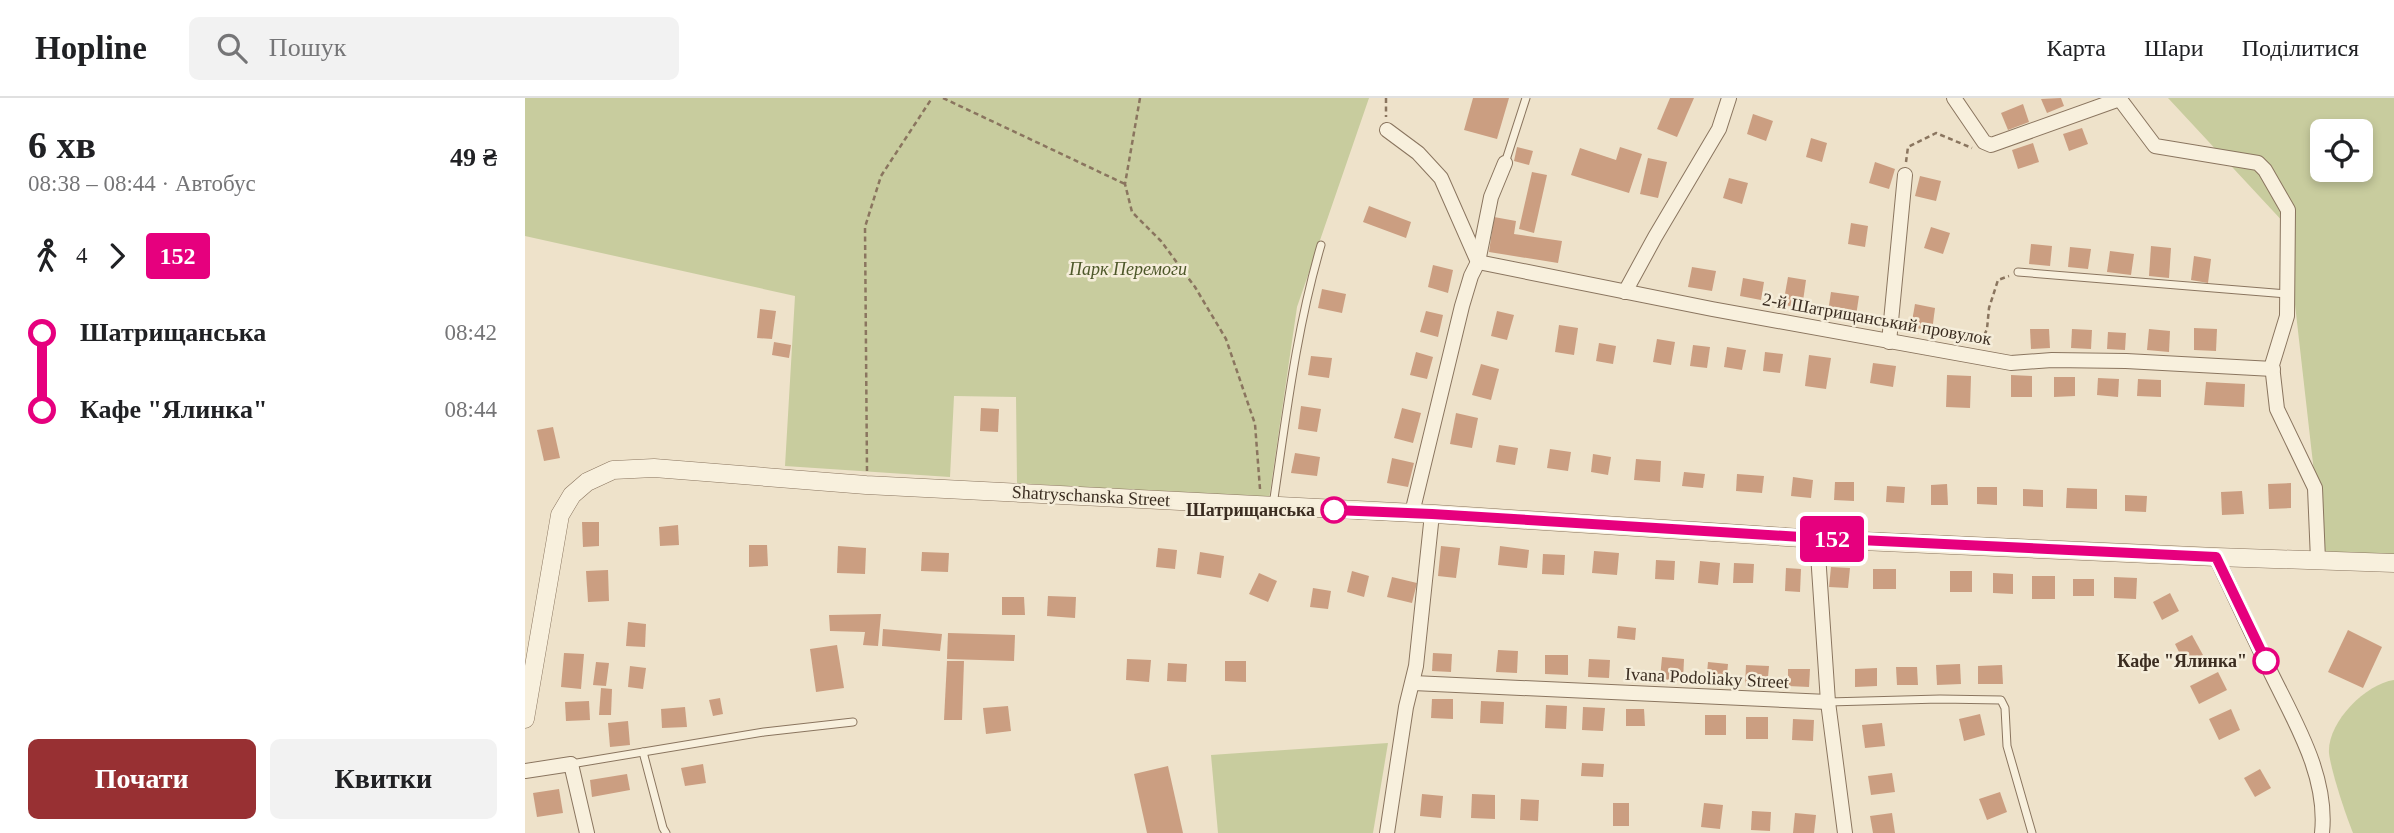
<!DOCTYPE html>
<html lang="uk">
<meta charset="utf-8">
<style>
:root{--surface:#fff;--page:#f2f2f2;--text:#202124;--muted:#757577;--line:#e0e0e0;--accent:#983033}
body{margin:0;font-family:"Times New Roman",serif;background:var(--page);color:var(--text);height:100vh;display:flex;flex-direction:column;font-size:26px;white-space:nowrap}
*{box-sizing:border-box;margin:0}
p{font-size:23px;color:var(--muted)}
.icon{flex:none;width:38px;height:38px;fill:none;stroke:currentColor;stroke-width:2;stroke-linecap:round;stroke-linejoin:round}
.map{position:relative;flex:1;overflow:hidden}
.sheet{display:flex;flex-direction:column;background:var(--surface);width:525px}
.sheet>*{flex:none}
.badge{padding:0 14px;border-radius:5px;font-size:24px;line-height:46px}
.tools{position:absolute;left:1785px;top:21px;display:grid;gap:14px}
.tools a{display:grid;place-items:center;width:63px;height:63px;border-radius:10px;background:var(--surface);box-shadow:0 4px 10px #0003;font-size:35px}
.map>.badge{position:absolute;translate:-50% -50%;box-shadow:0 0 0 4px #fff}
.legs{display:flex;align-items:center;gap:10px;height:77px;padding:0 28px;font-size:23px}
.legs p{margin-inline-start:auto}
.overview{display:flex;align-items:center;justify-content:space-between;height:119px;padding:0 28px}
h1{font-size:38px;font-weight:700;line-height:52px}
.button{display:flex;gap:14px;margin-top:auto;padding:14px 28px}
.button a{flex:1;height:80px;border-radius:10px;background:var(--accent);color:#fff;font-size:28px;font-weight:700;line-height:80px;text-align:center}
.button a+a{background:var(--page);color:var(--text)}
ul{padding:0 28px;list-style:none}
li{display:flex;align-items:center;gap:24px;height:77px;font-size:26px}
li i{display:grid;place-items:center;width:10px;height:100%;margin:0 9px;background:currentColor}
li i::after{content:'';width:18px;height:18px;margin:-9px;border:5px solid;border-radius:50%;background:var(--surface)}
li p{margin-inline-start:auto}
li:first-child i{background:linear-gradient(#0000 50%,currentColor 0)}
li:last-child i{background:linear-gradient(currentColor 50%,#0000 0)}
header{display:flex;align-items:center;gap:42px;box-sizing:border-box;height:98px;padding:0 35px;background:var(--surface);border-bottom:2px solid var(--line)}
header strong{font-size:33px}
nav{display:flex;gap:38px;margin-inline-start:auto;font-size:24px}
.search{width:490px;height:63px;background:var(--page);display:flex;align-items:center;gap:18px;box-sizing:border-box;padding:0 24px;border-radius:10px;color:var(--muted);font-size:26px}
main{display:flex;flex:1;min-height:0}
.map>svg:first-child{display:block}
.green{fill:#c8cc9e;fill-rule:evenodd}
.building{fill:#cb9e81}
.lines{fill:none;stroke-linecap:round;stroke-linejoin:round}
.service-casing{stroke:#8a755f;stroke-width:9}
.minor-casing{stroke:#8a755f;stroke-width:16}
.tertiary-casing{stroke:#8a755f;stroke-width:19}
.path{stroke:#8a755f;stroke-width:2.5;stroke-dasharray:5 3.5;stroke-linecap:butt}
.service{stroke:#f8f0dd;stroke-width:7}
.minor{stroke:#f8f0dd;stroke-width:14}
.tertiary{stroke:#f8f0dd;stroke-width:18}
.line-1-casing{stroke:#fff;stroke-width:16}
.line-1{stroke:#e6007e;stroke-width:10}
.stop-1-dot{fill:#fff;stroke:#e6007e;stroke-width:3.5}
.labels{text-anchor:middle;stroke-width:5;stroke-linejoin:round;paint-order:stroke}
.park-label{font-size:18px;font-style:italic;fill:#4d5729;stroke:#f5edda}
.street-label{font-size:18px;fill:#3b2d21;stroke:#f5edda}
.stop-label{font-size:18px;font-weight:bold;fill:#3b2d21;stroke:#f5edda;text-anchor:end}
</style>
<header>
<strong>Hopline</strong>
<div class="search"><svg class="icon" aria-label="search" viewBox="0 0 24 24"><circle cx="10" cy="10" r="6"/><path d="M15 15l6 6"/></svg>Пошук</div>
<nav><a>Карта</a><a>Шари</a><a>Поділитися</a></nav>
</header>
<main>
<section class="sheet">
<div class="overview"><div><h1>6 хв</h1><p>08:38 – 08:44 · Автобус</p></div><b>49 ₴</b></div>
<div class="legs"><svg class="icon" aria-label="walk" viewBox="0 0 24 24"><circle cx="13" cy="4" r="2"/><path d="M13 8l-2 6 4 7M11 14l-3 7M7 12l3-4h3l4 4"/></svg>4<svg class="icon" aria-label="forward" viewBox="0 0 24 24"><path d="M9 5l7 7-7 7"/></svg><b class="badge" style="background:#e6007e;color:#fff">152</b></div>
<ul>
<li><i style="color:#e6007e"></i><b>Шатрищанська</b><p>08:42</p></li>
<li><i style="color:#e6007e"></i><b>Кафе &quot;Ялинка&quot;</b><p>08:44</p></li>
</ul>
<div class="button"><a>Почати</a><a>Квитки</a></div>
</section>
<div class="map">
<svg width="1869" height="735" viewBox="0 0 1869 735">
<rect width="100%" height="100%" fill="#eee2ca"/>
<g class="green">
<polygon points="0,0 844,0 772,209 744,401 492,385 491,299 429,298 425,379 260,368 270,198 0,138"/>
<path d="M 1643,0 L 1869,0 L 1869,465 L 1793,462 L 1791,392 L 1761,127 ZM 1797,33 L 1836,33 L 1836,72 L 1797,72 Z"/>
<path d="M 1869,582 L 1869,735 L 1828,735 C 1821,718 1806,673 1804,655 C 1802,625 1840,586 1869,582 Z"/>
<polygon points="863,645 848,735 693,735 686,657"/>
</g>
<g class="building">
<polygon points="948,0 984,0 972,41 939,32"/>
<polygon points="1145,0 1169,0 1152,39 1132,31"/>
<polygon points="1536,0 1539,8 1522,15 1516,1"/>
<polygon points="1498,6 1504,24 1483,32 1476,15"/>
<polygon points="1228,16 1248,23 1241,43 1222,36"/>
<polygon points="1557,30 1563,46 1544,53 1538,36"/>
<polygon points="1286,40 1302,45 1297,64 1281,59"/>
<polygon points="1508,45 1514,64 1493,71 1487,52"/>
<polygon points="992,49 1008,53 1004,67 989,63"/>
<polygon points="1095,49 1117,56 1104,95 1046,77 1055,50 1091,62"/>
<polygon points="1123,60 1142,64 1133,100 1115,96"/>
<polygon points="1350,64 1370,71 1364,91 1344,85"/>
<polygon points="1007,74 1022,77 1009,135 994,131"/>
<polygon points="1395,78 1416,83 1411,103 1390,98"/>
<polygon points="1204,80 1223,85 1217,106 1198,100"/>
<polygon points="844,108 886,124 881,140 838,124"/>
<polygon points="969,119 991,123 989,136 1037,143 1033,165 964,154"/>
<polygon points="1326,125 1343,128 1340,149 1323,146"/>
<polygon points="1406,129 1425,135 1418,156 1399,150"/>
<polygon points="1506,146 1527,148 1525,168 1504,166"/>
<polygon points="1626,148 1646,150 1644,180 1624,178"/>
<polygon points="1545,149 1566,151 1563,171 1543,169"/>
<polygon points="1585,153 1609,156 1606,177 1582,174"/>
<polygon points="1669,158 1686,161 1683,185 1666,182"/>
<polygon points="908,167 928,172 923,195 903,189"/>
<polygon points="1167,169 1191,173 1187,193 1163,189"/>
<polygon points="1263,179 1281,182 1277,210 1258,207"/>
<polygon points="1218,180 1239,184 1236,202 1215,198"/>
<polygon points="797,191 821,196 817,215 793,210"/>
<polygon points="1306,194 1334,198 1331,218 1303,214"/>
<polygon points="1390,206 1410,210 1407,233 1386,229"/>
<polygon points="235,211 251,213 247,241 232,240"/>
<polygon points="901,213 918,217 913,239 895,234"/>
<polygon points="972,213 989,217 982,242 966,238"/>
<polygon points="1034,227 1053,230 1049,257 1030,254"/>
<polygon points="1669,230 1692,231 1691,253 1669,252"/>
<polygon points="1505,231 1524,231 1525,250 1506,251"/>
<polygon points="1547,231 1567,232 1566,251 1546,250"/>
<polygon points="1624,231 1645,233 1644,254 1622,252"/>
<polygon points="1583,234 1601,235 1600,252 1582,251"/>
<polygon points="1132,241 1150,244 1146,267 1128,264"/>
<polygon points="249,244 266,247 264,260 247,257"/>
<polygon points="1074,245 1091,248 1088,266 1071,263"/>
<polygon points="1168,247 1185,249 1182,270 1165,268"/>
<polygon points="1202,249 1221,252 1217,272 1199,269"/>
<polygon points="891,254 908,259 902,281 885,277"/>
<polygon points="1240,254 1258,256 1255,275 1238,273"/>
<polygon points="1284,257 1306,260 1301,291 1280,288"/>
<polygon points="786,258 807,260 804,280 783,277"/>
<polygon points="1348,265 1371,268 1368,289 1345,285"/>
<polygon points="956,266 974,271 966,302 947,297"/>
<polygon points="1422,277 1446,278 1445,310 1421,309"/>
<polygon points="1486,277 1507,278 1507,299 1486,299"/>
<polygon points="1529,279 1550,279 1550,298 1529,299"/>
<polygon points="1573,280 1594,281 1593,299 1572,297"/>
<polygon points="1613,281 1636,282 1636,299 1612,298"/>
<polygon points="1681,284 1720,286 1719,309 1679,307"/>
<polygon points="776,308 796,311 792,334 773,331"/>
<polygon points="456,310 474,311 473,334 455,333"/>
<polygon points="877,310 896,315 888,345 869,340"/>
<polygon points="931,315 953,320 947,350 925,346"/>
<polygon points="28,329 35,360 19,363 12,332"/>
<polygon points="974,347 993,350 990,367 971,364"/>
<polygon points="1025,351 1046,354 1043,373 1022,370"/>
<polygon points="770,355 795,359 792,378 766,375"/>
<polygon points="1068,356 1086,359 1083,377 1066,374"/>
<polygon points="867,360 889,365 883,389 862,385"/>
<polygon points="1111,361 1136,363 1135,384 1109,382"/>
<polygon points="1159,374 1180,376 1178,390 1157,388"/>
<polygon points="1212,376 1239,378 1237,395 1211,393"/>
<polygon points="1268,379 1288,382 1286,400 1266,398"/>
<polygon points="1310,384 1329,384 1329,403 1309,402"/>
<polygon points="1766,385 1766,410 1744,411 1743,386"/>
<polygon points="1422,386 1423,407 1406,407 1406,387"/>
<polygon points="1362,388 1380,389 1379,405 1361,404"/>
<polygon points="1452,389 1472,389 1472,407 1452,406"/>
<polygon points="1542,390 1572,391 1572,411 1541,410"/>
<polygon points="1498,391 1518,392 1518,409 1498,408"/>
<polygon points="1717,393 1719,416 1697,417 1696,394"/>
<polygon points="1600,397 1622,398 1621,414 1600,413"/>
<polygon points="57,424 74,424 74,448 58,449"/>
<polygon points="153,427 154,447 135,448 134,429"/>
<polygon points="224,447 242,447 243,468 224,469"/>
<polygon points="313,448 341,450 340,476 312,475"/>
<polygon points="916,448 935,450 931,480 913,478"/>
<polygon points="975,448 1004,452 1002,470 973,467"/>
<polygon points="633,450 652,452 650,471 631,469"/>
<polygon points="1069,453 1094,455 1092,477 1067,475"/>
<polygon points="397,454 424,455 423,474 396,473"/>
<polygon points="675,454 699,458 696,480 672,476"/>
<polygon points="1018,456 1040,457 1039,477 1017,476"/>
<polygon points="1131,462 1150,463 1149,482 1130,481"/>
<polygon points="1175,463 1195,465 1193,487 1173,485"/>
<polygon points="1209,465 1229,466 1228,485 1208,485"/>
<polygon points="1306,469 1325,470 1323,490 1304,489"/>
<polygon points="1261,470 1276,471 1275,494 1260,493"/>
<rect x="1348" y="471" width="23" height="20"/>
<polygon points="83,472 84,503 63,504 61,473"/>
<polygon points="827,473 844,478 839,499 822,494"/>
<rect x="1425" y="473" width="22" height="21"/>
<polygon points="734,475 752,483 743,504 724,496"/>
<polygon points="1468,475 1488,476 1488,496 1468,495"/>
<rect x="1507" y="478" width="23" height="23"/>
<polygon points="867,479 892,485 887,505 862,499"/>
<polygon points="1589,479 1612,480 1611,501 1589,500"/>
<rect x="1548" y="481" width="21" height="17"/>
<polygon points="788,490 806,493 803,511 785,509"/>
<polygon points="1645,495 1654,513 1637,522 1628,504"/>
<polygon points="523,498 551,499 550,520 522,518"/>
<polygon points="477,499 499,499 500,517 477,517"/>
<polygon points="356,516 353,548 338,547 340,534 305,533 304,517"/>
<polygon points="103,524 121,526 120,549 101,548"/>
<polygon points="1093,528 1111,530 1110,542 1092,540"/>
<polygon points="358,531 417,536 415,553 357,548"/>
<polygon points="1823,532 1857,549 1838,590 1803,574"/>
<polygon points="423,535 490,537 489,563 422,561"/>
<polygon points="1667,537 1678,557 1660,566 1650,546"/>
<polygon points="312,547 319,590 291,594 285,551"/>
<polygon points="973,552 993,553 992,575 971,574"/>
<polygon points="39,555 59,556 56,591 36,589"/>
<polygon points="908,555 927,556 926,574 907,573"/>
<polygon points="1020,557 1043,557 1043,577 1020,576"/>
<polygon points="1137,559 1159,561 1158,583 1135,581"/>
<polygon points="602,561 626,562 624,584 601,582"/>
<polygon points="1064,561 1085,562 1084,580 1063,579"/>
<polygon points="422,563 439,563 437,622 419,622"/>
<polygon points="700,563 721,563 721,584 700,583"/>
<polygon points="71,564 84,565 81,588 68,587"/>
<polygon points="1183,564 1203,566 1201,588 1181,586"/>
<polygon points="643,565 662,566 661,584 642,583"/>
<polygon points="1435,566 1436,586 1412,587 1411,567"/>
<polygon points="1221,567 1244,568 1242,590 1220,588"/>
<polygon points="1477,567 1478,586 1453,586 1453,568"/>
<polygon points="105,568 121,570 118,591 103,589"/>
<polygon points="1371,569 1392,569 1393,587 1372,587"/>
<polygon points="1352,570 1352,588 1330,589 1330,571"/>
<polygon points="1263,571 1285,571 1284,589 1263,588"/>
<polygon points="1693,574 1702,592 1674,606 1665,588"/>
<polygon points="76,590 87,591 86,617 74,617"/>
<polygon points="195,600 198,616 188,618 184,602"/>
<polygon points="907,601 928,601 928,621 906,620"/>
<polygon points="64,603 65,622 41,623 40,604"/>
<polygon points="956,603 979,604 978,626 955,625"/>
<polygon points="1021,607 1042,608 1041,631 1020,630"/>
<polygon points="483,608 486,633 461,636 458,610"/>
<polygon points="160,609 162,629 137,630 136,611"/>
<polygon points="1058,609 1080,610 1078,633 1057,632"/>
<polygon points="1101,611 1119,611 1120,628 1101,628"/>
<polygon points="1706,611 1715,632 1694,642 1684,621"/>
<polygon points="1455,616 1460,637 1439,643 1434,621"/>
<rect x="1180" y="617" width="21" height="20"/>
<rect x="1221" y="619" width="22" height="22"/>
<polygon points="1268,621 1289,622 1288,643 1267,642"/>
<polygon points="103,623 105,647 85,649 83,625"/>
<polygon points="1357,625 1360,648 1340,650 1337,627"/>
<polygon points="1057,665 1079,666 1078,679 1056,678"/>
<polygon points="178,666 181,685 160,688 156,670"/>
<polygon points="643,668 658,735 622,735 609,676"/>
<polygon points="1735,671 1746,690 1730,699 1719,680"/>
<polygon points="1367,675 1370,694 1346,697 1343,678"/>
<polygon points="102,676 105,692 67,699 65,682"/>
<polygon points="34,691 38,715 12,719 8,695"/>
<polygon points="1475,694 1482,714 1462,722 1454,701"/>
<polygon points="897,696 918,698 916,720 895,718"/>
<polygon points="947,696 970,697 970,721 946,720"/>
<polygon points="996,701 1014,702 1013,723 995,722"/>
<rect x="1088" y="705" width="16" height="23"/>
<polygon points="1179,705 1198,707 1195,731 1176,729"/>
<polygon points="1227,713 1246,714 1245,733 1226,732"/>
<polygon points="1270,715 1291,717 1289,735 1268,735"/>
<polygon points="1367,715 1370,735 1348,735 1345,718"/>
</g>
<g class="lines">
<g class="service-casing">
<g id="service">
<polyline points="980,65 1001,0"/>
<polyline points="1493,174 1762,196"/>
<path d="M 748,407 C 761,320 771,232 796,147"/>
<polyline points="1303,604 1415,601 1476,602 1480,610 1482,648 1507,735"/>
<polyline points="118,654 138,730 141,735"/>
<polyline points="46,666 239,634 328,624"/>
</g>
</g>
<g class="minor-casing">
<g id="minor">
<polyline points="1429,0 1459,44 1466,47 1595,1"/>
<polyline points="1594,0 1630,48 1733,65 1740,72 1763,112 1762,218 1747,267 1752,311 1790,390 1793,462"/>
<polyline points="862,32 893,55 916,80 953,164 1187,211 1486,265 1527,262 1601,263 1748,271"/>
<polyline points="1100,194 1130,139 1194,31 1204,0"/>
<polyline points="1364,244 1380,77"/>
<polyline points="887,415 937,208 946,178 953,164 966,99 980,65"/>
<polyline points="1292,441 1303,604 1320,735"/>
<path d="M 1691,459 C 1710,499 1728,538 1747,577 C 1771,626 1803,679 1797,735"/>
<polyline points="888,585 1303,604"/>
<polyline points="0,673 46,666 62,735"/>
<polyline points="862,735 881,609 891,568 907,416"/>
</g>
</g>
<g class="tertiary-casing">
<polyline id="tertiary" points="0,621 35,417 47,397 62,384 88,372 129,370 341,387 910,416 1292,441 1691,459 1869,465"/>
</g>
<g class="path">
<polyline points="418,0 600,86"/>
<polyline points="615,0 600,86 607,114 636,143 670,189 701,241 730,326 735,391"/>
<polyline points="861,0 861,19"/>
<polyline points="1381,64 1383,49 1411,35 1447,50"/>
<polyline points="1456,245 1462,231 1464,210 1473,182 1484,178"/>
<polyline points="342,373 340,129 356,78 407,0"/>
</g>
<use href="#service" class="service"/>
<use href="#minor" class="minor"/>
<use href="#tertiary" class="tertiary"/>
</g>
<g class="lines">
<g class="line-1-casing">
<polyline id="line-1" points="809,412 907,416 1292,440 1691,459 1741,563"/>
</g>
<use href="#line-1" class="line-1"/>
</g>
<g class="stop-1-dot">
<circle cx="809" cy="412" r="12"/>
<circle cx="1741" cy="563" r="12"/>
</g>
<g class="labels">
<g class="park-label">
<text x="603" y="177">Парк Перемоги</text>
</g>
<g class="street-label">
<text transform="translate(1352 221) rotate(10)" y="6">2-й Шатрищанський провулок</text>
<text transform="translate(566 398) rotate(3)" y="6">Shatryschanska Street</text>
<text transform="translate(1182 580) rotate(3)" y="6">Ivana Podoliaky Street</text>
</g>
<g class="stop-label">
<text x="790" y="418">Шатрищанська</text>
<text x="1722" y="569">Кафе "Ялинка"</text>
</g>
</g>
</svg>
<div class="tools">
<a><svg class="icon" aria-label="locate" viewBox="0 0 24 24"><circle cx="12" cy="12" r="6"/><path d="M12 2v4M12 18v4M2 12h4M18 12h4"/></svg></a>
</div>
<b class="badge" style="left:1307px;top:441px;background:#e6007e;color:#fff">152</b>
</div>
</main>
